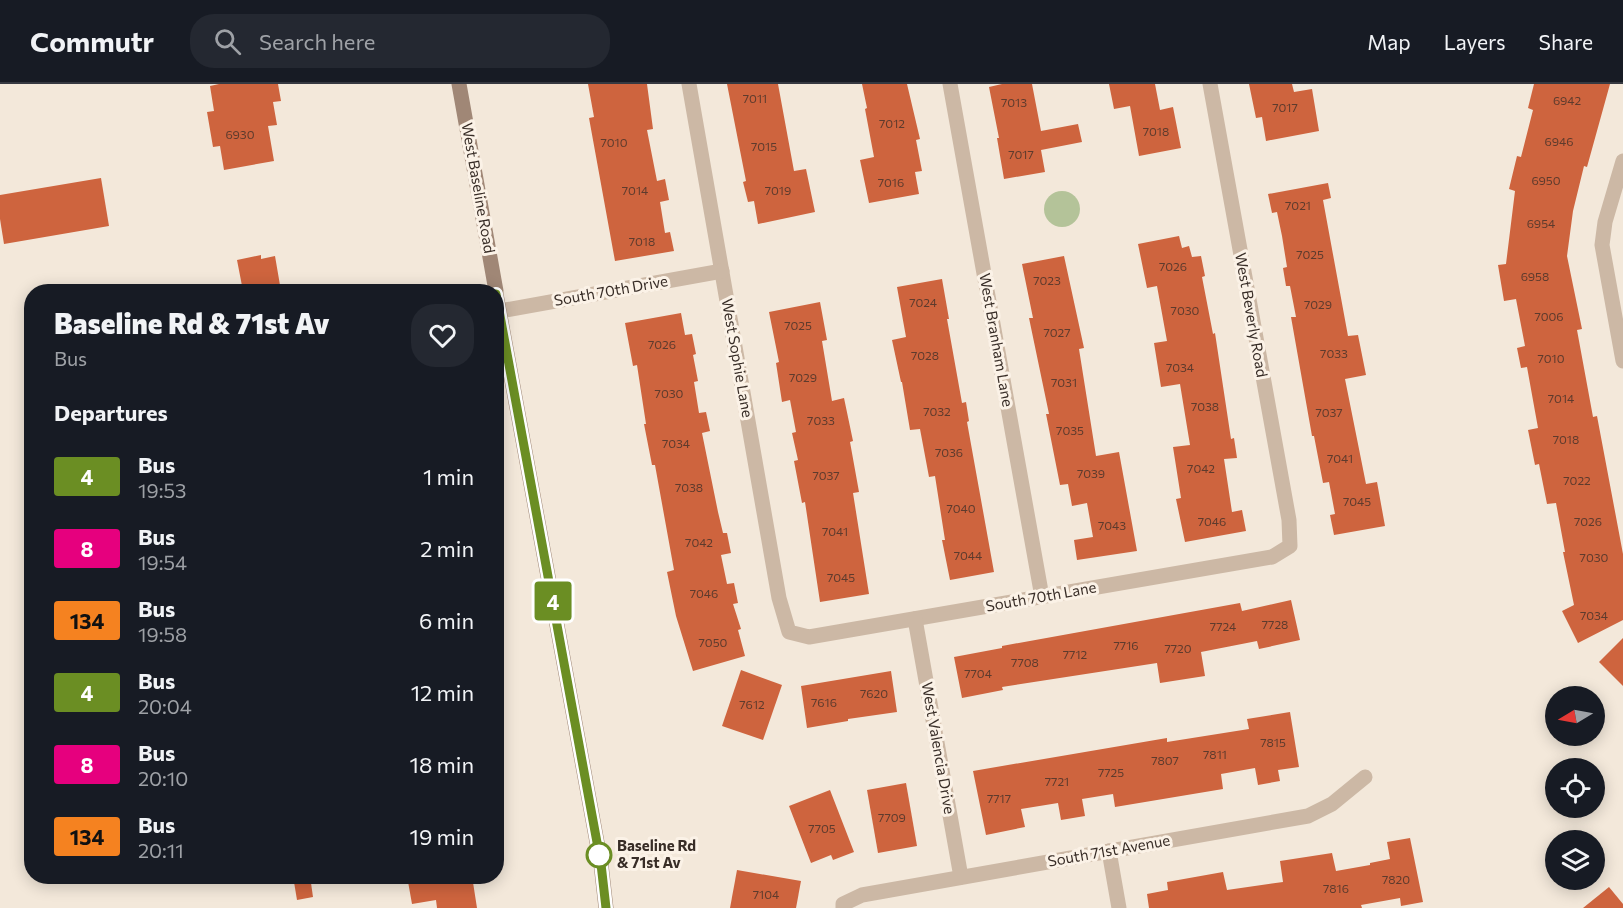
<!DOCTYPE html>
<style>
:root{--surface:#171b24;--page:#242831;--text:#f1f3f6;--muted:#9ea1a6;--line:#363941}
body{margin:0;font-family:Commissioner,sans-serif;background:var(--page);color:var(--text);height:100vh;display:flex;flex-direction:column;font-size:22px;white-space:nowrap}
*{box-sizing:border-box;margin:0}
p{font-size:20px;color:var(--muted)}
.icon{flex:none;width:33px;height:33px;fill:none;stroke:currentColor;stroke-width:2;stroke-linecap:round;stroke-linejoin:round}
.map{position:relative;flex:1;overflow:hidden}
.side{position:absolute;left:24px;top:200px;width:480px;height:600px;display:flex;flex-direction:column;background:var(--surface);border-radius:24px;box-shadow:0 3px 15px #0003}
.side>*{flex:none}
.badge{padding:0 12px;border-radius:4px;font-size:21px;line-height:39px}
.needle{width:39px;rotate:260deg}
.fabs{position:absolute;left:1545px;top:602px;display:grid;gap:12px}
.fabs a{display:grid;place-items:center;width:60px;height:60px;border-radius:50%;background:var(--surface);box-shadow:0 3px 15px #0003;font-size:30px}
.map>.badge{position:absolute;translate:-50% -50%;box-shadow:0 0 0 3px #fff}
h2{padding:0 30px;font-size:22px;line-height:54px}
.round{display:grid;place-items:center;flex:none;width:63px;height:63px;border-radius:24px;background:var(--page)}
.headline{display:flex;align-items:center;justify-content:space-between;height:102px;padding:0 30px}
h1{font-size:28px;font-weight:800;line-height:45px}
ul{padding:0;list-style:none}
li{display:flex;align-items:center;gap:18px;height:72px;padding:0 30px}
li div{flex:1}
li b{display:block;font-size:22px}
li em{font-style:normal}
li .badge{min-width:66px;font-weight:700;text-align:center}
header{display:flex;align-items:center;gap:36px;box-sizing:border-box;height:84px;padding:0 30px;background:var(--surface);border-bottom:2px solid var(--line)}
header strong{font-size:28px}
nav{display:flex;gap:33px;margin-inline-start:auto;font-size:21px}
.search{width:420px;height:54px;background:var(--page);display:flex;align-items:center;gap:15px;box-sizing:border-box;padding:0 21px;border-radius:24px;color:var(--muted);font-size:22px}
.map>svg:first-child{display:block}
.green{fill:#b4c399}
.building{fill:#ce643e}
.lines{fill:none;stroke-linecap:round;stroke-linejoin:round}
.minor{stroke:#ccb8a5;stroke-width:15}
.secondary{stroke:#a08776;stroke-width:15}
.line-casing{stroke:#fff;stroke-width:14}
.line{stroke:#6b8e23;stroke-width:9}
.stop-dot{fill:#fff;stroke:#6b8e23;stroke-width:3}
.labels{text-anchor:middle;stroke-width:6;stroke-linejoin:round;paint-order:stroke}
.number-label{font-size:12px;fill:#5e3b2d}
.street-label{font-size:15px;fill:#382d27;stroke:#fbf2e7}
.stop-label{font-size:15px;font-weight:bold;fill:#382d27;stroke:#fbf2e7;text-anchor:start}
</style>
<header>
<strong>Commutr</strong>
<div class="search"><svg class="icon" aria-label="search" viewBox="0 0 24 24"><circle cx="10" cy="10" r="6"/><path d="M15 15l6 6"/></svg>Search here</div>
<nav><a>Map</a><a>Layers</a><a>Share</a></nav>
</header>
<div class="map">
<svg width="1623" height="824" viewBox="0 0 1623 824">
<rect width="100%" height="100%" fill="#f3e8da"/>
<circle class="green" cx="1062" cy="125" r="18"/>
<g class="building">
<polygon points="219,0 278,0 281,17 273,18 277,41 268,42 274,77 224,86 220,62 213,63 207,28 214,27 210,2"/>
<polygon points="588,0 647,0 653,45 647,46 657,97 665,95 669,116 660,118 665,149 670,148 674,167 615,177 589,34 594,33"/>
<polygon points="727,0 778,0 794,87 806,85 815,128 758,140 754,117 748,118 743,98 746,97"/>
<polygon points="862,0 907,0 920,55 916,56 922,87 915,88 919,110 869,119 860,76 874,73 865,25 867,24"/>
<polygon points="1002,0 1032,0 1041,47 1078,40 1082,58 1041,66 1045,88 1004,95 997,54 999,54 989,3"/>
<polygon points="1109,0 1155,0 1160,26 1173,23 1181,64 1139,72 1130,22 1114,25"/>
<polygon points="1249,0 1292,0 1294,8 1312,5 1319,47 1266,57 1262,33 1256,34"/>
<polygon points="1534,0 1610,0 1587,83 1584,82 1573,127 1567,172 1582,245 1577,246 1593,333 1597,332 1623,470 1623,536 1578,559 1562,527 1574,521 1563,468 1565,468 1556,419 1547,420 1539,380 1535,381 1528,346 1538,344 1527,283 1521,284 1517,264 1525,262 1516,215 1504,217 1498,181 1506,180 1515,107 1509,105 1517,72 1521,73 1533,26 1528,24"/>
<polygon points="101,94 109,142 4,160 0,135 0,111"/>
<polygon points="1328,99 1331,114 1323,116 1348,252 1358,251 1366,291 1345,295 1366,400 1377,398 1385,442 1334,451 1330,431 1335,430 1329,398 1323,399 1314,352 1312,352 1291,233 1296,233 1290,202 1286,202 1283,184 1287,183 1282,152 1277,128 1272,129 1268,110"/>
<polygon points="1179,152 1182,164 1189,162 1192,173 1201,172 1205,192 1202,193 1213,250 1215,249 1231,355 1234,354 1237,374 1224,375 1232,428 1242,426 1246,447 1185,458 1176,415 1181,414 1173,363 1190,361 1180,300 1161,303 1154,259 1167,257 1157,202 1147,204 1138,160"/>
<polygon points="261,171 261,175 275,172 281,207 243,207 237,176"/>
<polygon points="1064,172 1084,264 1079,265 1096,372 1119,368 1137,467 1077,476 1074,456 1093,453 1087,419 1072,422 1068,400 1060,401 1046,330 1049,330 1029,234 1033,234 1022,180"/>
<polygon points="942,195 949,235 947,235 962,319 966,318 969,337 967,338 994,488 950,496 942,456 945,456 935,392 929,393 920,345 910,346 902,298 901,298 892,256 906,253 897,203"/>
<polygon points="820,218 827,256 822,257 832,317 844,314 853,357 850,358 859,408 853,409 869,510 820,518 805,418 802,419 794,377 798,376 792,349 796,348 790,316 782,318 776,279 779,278 769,228"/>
<polygon points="681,229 685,251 692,250 696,270 693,271 698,297 694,298 699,329 706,328 710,347 702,349 718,428 723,449 727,449 731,469 721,471 727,500 734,499 738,519 733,520 741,545 738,546 745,572 693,587 676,532 667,488 674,486 655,381 652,381 644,340 646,340 637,281 633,282 625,239"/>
<polygon points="1291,516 1300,556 1259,565 1257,557 1201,568 1205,592 1160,599 1157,579 1002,603 1003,606 962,614 954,573 1002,564 1002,562 1240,519 1242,527"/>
<polygon points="1623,554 1623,602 1599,578"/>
<polygon points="741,586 782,601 763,656 722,642"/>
<polygon points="891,587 897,628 848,635 848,637 807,644 801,602"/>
<polygon points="1290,628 1299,683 1278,686 1280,697 1258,701 1255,684 1221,690 1223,705 1115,723 1113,710 1082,715 1085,732 1061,736 1058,719 1021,725 1025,743 986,751 973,687 1167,654 1167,658 1249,645 1247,635"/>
<polygon points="906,699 917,762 878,769 867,706"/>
<polygon points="830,706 854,768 833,776 831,771 811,779 789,722"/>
<polygon points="1410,754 1423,818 1401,822 1400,814 1361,821 1362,824 1149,824 1147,810 1168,806 1167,798 1223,788 1227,806 1283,798 1280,777 1332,769 1336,787 1370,781 1370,779 1390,775 1387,758"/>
<polygon points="737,786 801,797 796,824 730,824"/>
<polygon points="293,792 310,792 313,813 297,816"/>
<polygon points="407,792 472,792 477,824 437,824 436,816 412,820"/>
<polygon points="1609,803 1623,820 1623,824 1583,824"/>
</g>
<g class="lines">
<g class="minor">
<polyline points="689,0 779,514 789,548 809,553 1272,473 1290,462 1289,436 1210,0"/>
<polyline points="950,0 1042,513"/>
<polyline points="1623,77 1605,138 1602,161 1623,277"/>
<polyline points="500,227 722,187"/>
<polyline points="915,535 961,793"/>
<polyline points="1109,767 1119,824"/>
<polyline points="843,824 843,820 862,811 1308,732 1332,720 1365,693"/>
</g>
<g class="secondary">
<polyline points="459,0 496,207"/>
<polyline points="496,210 601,780 606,824"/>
</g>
</g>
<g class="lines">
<g class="line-casing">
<polyline id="line" points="496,210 601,780 606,824"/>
</g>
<use href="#line" class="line"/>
</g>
<circle class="stop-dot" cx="599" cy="771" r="12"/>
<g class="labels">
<g class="number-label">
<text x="755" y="19">7011</text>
<text x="1567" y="21">6942</text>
<text x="1014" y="23">7013</text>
<text x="1285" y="28">7017</text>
<text x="892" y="44">7012</text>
<text x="1156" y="52">7018</text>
<text x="240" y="55">6930</text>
<text x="1559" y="62">6946</text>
<text x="614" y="63">7010</text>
<text x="764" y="67">7015</text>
<text x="1021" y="75">7017</text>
<text x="1546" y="101">6950</text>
<text x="891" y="103">7016</text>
<text x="635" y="111">7014</text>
<text x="778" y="111">7019</text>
<text x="1298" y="126">7021</text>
<text x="1541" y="144">6954</text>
<text x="642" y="162">7018</text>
<text x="1310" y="175">7025</text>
<text x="1173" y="187">7026</text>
<text x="1535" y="197">6958</text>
<text x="1047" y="201">7023</text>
<text x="923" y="223">7024</text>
<text x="1318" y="225">7029</text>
<text x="1185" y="231">7030</text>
<text x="1549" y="237">7006</text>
<text x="798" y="246">7025</text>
<text x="1057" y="253">7027</text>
<text x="662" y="265">7026</text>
<text x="1334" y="274">7033</text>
<text x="925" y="276">7028</text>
<text x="1551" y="279">7010</text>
<text x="1180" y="288">7034</text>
<text x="803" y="298">7029</text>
<text x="1064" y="303">7031</text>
<text x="669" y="314">7030</text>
<text x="1561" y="319">7014</text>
<text x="1205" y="327">7038</text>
<text x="937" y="332">7032</text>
<text x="1329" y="333">7037</text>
<text x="821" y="341">7033</text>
<text x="1070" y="351">7035</text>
<text x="1566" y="360">7018</text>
<text x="676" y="364">7034</text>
<text x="949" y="373">7036</text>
<text x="1340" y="379">7041</text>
<text x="1201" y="389">7042</text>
<text x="1091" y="394">7039</text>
<text x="826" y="396">7037</text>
<text x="1577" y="401">7022</text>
<text x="689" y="408">7038</text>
<text x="1357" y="422">7045</text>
<text x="961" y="429">7040</text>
<text x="1212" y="442">7046</text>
<text x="1588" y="442">7026</text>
<text x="1112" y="446">7043</text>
<text x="835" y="452">7041</text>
<text x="699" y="463">7042</text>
<text x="968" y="476">7044</text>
<text x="1594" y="478">7030</text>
<text x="841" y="498">7045</text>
<text x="704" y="514">7046</text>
<text x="1594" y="536">7034</text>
<text x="1275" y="545">7728</text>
<text x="1223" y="547">7724</text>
<text x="713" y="563">7050</text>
<text x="1126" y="566">7716</text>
<text x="1178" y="569">7720</text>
<text x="1075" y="575">7712</text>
<text x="1025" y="583">7708</text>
<text x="978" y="594">7704</text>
<text x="874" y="614">7620</text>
<text x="824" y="623">7616</text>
<text x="752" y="625">7612</text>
<text x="1273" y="663">7815</text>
<text x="1215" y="675">7811</text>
<text x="1165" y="681">7807</text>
<text x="1111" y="693">7725</text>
<text x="1057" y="702">7721</text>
<text x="999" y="719">7717</text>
<text x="892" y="738">7709</text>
<text x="822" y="749">7705</text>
<text x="1396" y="800">7820</text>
<text x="1336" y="809">7816</text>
<text x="766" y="815">7104</text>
</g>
<g class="street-label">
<text transform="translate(478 104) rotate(80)" y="5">West Baseline Road</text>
<text transform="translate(611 207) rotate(-10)" y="5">South 70th Drive</text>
<text transform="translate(1251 231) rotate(80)" y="5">West Beverly Road</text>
<text transform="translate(996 256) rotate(80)" y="5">West Branham Lane</text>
<text transform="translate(737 274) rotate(80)" y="5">West Sophie Lane</text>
<text transform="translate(1041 513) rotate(-10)" y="5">South 70th Lane</text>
<text transform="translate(938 664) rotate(80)" y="5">West Valencia Drive</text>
<text transform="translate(1109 767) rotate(-10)" y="5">South 71st Avenue</text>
</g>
<g class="stop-label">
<text x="617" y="767">Baseline Rd<tspan x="617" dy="17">&amp; 71st Av</tspan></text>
</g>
</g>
</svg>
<div class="fabs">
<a><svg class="needle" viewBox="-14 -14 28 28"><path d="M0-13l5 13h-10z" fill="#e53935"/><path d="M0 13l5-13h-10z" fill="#9ea1a6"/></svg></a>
<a><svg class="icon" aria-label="locate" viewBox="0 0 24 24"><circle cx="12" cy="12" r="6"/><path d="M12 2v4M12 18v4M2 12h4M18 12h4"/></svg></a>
<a><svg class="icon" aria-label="layers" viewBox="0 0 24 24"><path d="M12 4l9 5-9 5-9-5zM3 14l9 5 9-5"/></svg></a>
</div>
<b class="badge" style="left:553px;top:517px;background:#6b8e23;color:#fff">4</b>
<section class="side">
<div class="headline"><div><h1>Baseline Rd &amp; 71st Av</h1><p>Bus</p></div><a class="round"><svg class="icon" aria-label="heart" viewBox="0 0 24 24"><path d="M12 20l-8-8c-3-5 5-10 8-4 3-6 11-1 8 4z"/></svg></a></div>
<h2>Departures</h2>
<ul>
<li><span class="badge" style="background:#6b8e23;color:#fff">4</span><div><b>Bus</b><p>19:53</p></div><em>1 min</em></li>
<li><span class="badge" style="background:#e6007e;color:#fff">8</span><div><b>Bus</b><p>19:54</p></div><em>2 min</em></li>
<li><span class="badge" style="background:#f58220;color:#111">134</span><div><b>Bus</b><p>19:58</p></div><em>6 min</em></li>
<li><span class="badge" style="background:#6b8e23;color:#fff">4</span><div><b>Bus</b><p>20:04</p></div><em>12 min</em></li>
<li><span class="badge" style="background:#e6007e;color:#fff">8</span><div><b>Bus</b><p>20:10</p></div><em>18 min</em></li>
<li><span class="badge" style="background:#f58220;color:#111">134</span><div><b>Bus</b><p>20:11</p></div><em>19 min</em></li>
</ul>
</section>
</div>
